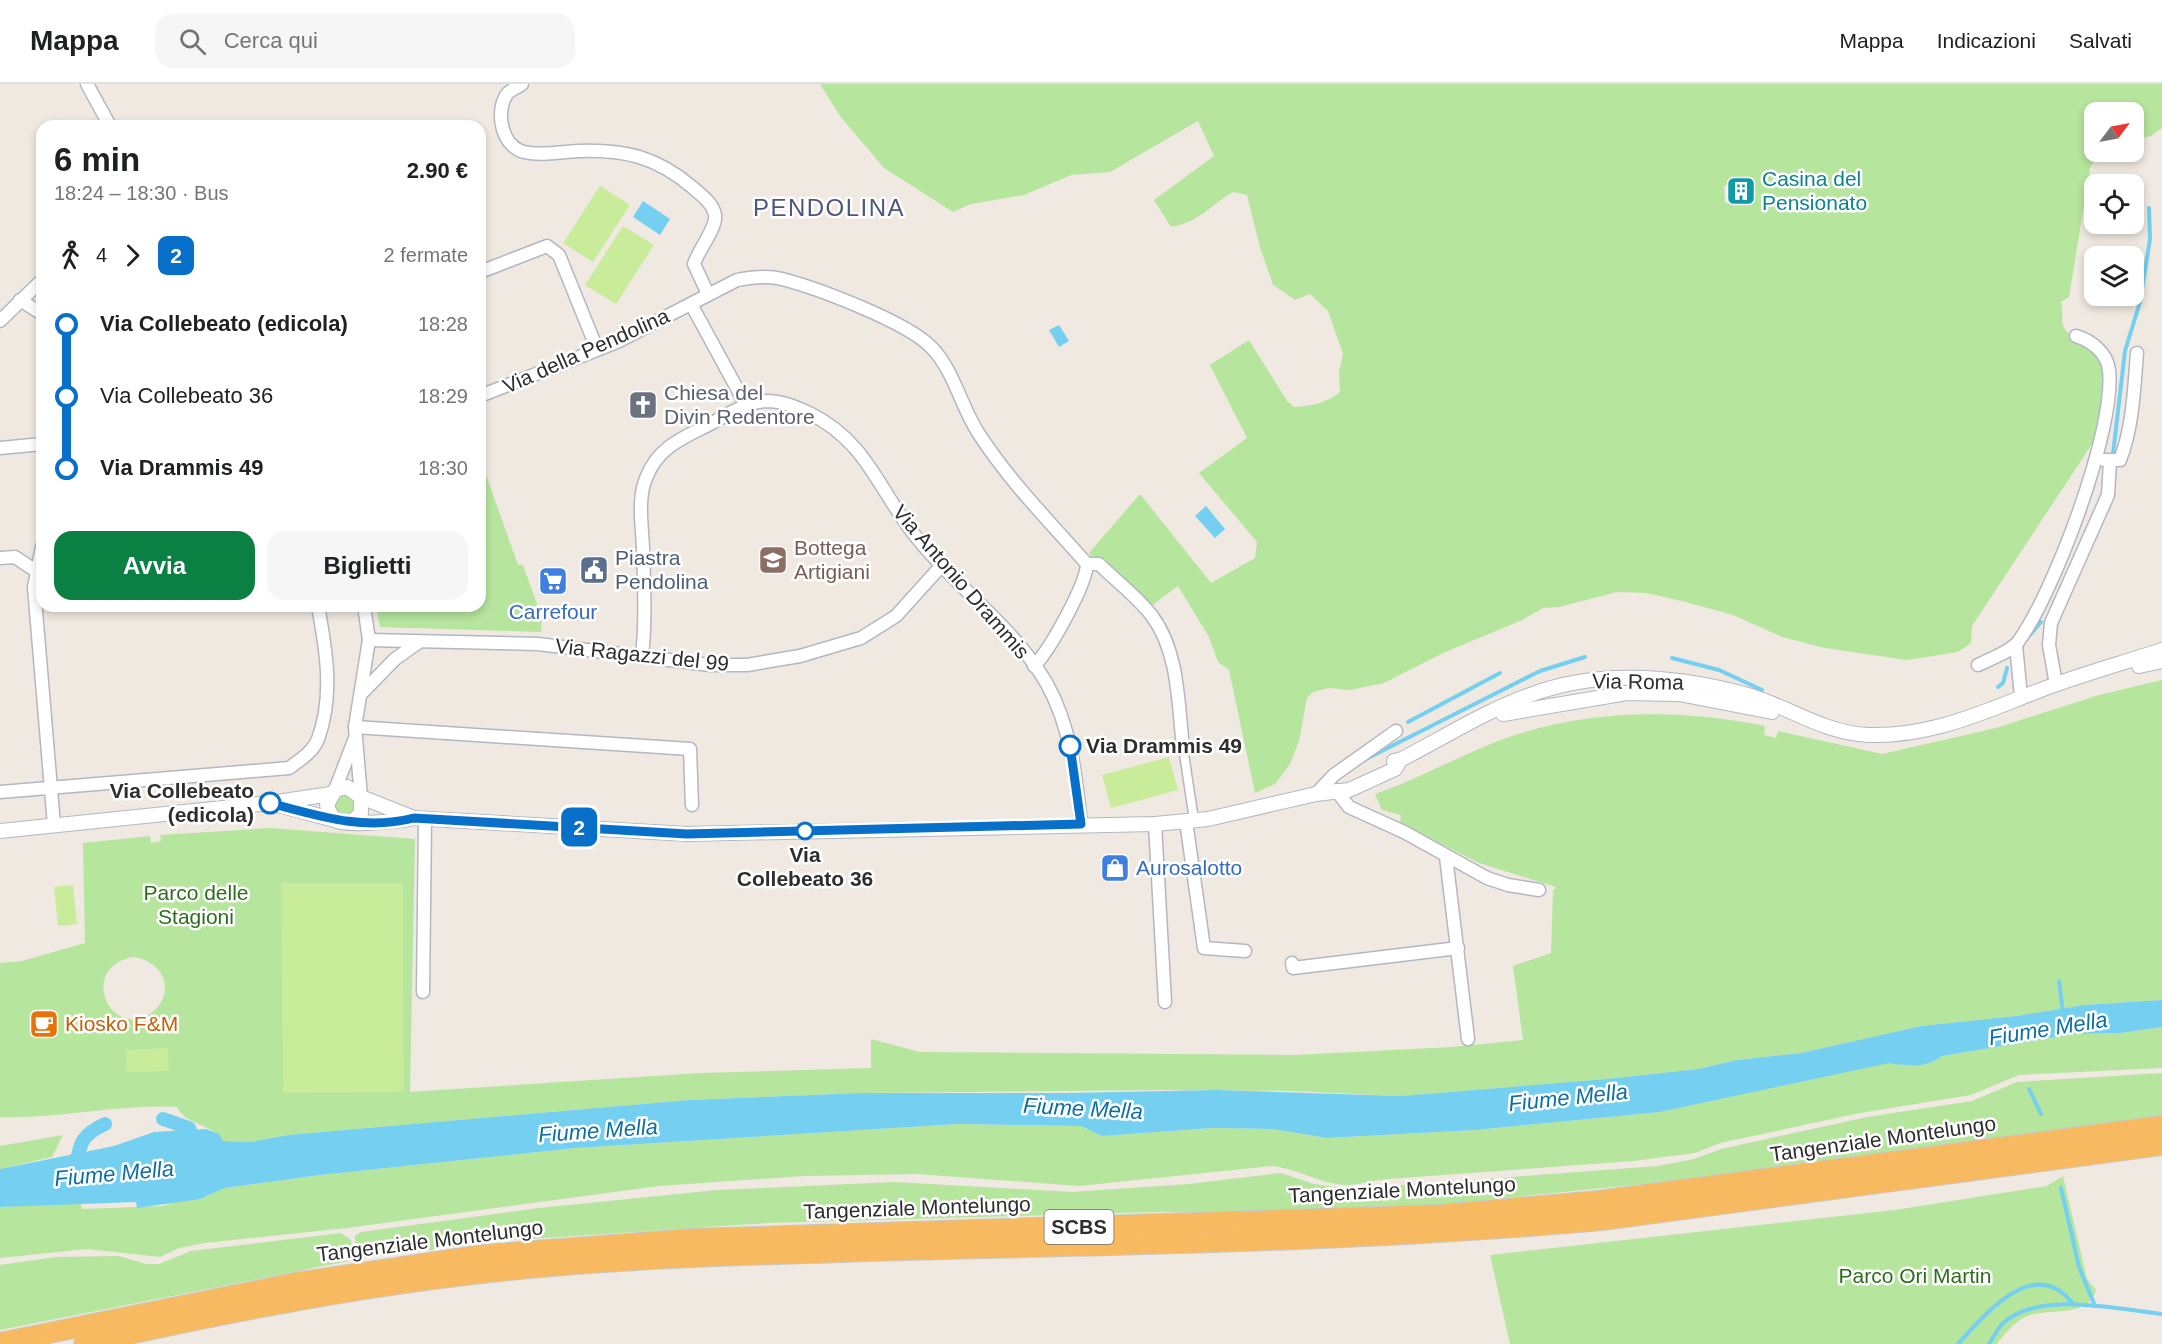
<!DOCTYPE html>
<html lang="it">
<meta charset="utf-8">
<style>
:root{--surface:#fff;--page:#f6f6f6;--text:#202124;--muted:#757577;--line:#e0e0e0;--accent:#0b8043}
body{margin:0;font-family:Helvetica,sans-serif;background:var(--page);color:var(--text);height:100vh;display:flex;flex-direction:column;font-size:22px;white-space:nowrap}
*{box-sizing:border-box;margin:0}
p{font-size:20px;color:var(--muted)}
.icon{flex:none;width:33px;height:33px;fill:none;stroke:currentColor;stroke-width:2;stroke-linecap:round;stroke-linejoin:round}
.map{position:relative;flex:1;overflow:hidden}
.panel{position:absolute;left:36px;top:36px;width:450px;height:492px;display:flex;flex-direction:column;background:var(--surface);border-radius:18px;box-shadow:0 3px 9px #0003}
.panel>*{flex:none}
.badge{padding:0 12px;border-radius:9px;font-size:21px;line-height:39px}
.needle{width:39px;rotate:58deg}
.fabs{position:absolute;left:2084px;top:18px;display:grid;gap:12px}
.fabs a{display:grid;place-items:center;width:60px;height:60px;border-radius:12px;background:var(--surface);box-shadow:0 3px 9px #0003;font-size:30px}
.map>.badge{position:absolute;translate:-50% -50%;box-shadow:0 0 0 3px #fff}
.legs{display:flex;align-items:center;gap:9px;height:66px;padding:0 18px;font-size:20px}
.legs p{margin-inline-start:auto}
.summary{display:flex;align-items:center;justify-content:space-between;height:102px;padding:0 18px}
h1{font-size:33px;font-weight:600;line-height:45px}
.button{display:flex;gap:12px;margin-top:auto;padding:12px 18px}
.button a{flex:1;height:69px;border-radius:18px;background:var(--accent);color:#fff;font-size:24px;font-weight:600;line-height:69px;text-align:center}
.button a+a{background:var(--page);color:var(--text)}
ul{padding:0 18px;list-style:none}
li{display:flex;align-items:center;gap:21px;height:72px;font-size:22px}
li i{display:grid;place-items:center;width:9px;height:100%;margin:0 8px;background:currentColor}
li i::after{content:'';width:15px;height:15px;margin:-8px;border:4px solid;border-radius:50%;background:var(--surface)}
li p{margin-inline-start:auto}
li:first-child i{background:linear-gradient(#0000 50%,currentColor 0)}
li:last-child i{background:linear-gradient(currentColor 50%,#0000 0)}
header{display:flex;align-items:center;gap:36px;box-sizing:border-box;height:84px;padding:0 30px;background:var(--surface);border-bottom:2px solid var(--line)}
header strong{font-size:28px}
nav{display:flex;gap:33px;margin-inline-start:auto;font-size:21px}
.search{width:420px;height:54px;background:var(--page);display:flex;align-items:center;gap:15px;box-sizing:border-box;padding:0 21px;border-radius:18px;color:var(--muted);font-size:22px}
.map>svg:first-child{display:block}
.green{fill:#b6e59e;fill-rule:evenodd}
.pitch{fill:#c9ec9a}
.water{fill:#75cff0}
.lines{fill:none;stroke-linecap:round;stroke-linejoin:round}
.stream{stroke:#75cff0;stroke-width:4}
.canal{stroke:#75cff0;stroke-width:14}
.pedestrian-casing{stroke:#b4b7c1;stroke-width:11}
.minor-casing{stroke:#b4b7c1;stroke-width:15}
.tertiary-casing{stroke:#b4b7c1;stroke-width:16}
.trunk-casing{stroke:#c9c9c9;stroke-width:22}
.pedestrian{stroke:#fff;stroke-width:8}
.minor{stroke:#fff;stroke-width:12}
.tertiary{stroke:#fff;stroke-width:14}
.trunk{stroke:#f8ba60;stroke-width:20}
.line-1-casing{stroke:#fff;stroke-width:14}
.line-1{stroke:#0970ca;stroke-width:9}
.stop-1-dot{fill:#fff;stroke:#0970ca;stroke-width:3}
.labels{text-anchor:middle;stroke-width:5;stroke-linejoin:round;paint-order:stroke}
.shield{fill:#fff;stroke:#6d6d6d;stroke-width:1.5}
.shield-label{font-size:20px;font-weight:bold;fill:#2e2e2e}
.culture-label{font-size:21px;fill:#0d838f;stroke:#fff;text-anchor:start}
.street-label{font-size:21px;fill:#2e2e2e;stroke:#fff}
.worship-label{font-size:21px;fill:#5b616d;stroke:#fff;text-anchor:start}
.education-label{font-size:21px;fill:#785e54;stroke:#fff;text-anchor:start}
.service-label{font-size:21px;fill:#4e5e75;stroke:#fff;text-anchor:start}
.shop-label{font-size:21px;fill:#366cbe;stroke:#fff}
.stop-label{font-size:21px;font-weight:bold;fill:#2e2e2e;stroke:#fff;text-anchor:start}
.park-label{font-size:21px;fill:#2c6e1b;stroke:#fff}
.food-label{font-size:21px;fill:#c56008;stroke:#fff;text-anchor:start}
.water-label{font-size:22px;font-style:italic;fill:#0d6fa3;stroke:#fff}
.quarter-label{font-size:24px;letter-spacing:1.5px;fill:#4d5680;stroke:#fff}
</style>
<header>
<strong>Mappa</strong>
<div class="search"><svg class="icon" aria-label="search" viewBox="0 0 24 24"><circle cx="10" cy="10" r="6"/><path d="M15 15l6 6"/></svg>Cerca qui</div>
<nav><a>Mappa</a><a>Indicazioni</a><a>Salvati</a></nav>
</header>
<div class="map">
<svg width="2162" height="1260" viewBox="0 0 2162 1260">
<rect width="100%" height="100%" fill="#efe9e1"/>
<g class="green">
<path d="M 820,0 L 2162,0 L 2162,44 L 2151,52 L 2133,56 L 2133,28 L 2094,28 L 2094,68 L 2100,68 L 2090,84 L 2069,213 L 2061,218 C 2063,225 2062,230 2062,237 C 2064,253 2081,255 2091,263 C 2095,267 2099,274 2103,279 L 2100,340 L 2094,357 L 1972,542 L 1971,559 L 1958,568 L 1907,576 L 1825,564 L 1782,553 L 1733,531 L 1682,517 L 1646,509 L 1617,508 L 1559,523 L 1543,524 L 1522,536 L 1441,570 L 1384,599 L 1350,606 L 1329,604 L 1313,608 L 1307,614 L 1299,657 L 1290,680 L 1275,700 L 1255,709 L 1229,586 L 1218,578 L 1209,553 L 1178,502 L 1142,529 L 1089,469 L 1140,410 L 1211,499 L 1255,474 L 1257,458 L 1199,389 L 1247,354 L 1210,281 L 1249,256 L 1287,317 L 1294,323 C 1312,322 1327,319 1340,308 L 1339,288 L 1343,270 L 1328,227 L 1310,210 L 1295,216 L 1273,201 L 1260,163 L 1247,111 L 1233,108 C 1208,123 1201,137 1171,143 L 1154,116 L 1214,72 L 1198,37 L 1110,88 L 1071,91 L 1024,111 L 971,120 L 953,128 L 884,84 L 840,32 ZM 1738,97 L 1739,101 L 1731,102 L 1733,114 L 1740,113 L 1741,117 L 1725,119 L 1724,102 Z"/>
<polygon points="480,374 518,481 523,481 542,534 541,548 380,543 376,522 480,522"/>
<path d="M 2162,596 L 2162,916 L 2084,921 L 2016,932 L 1921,942 L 1801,969 L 1737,976 L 1698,985 L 1607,995 L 1401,1012 L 1290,1007 L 1161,1006 L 861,1009 L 689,1016 L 288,1051 L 250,1058 L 223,1057 C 213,1039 187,1043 177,1023 C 119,1020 60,1035 0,1033 L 0,879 L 22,877 L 85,859 L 83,759 L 150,752 L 151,759 L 161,757 L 160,751 L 270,744 L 415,755 L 410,1008 L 700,989 L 871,984 L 871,955 L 920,968 L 1295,971 L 1452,963 L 1523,956 L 1513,882 L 1551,869 L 1553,807 L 1556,803 L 1479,779 L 1400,739 L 1401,731 L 1382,726 L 1375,710 C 1421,694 1464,669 1509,653 C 1592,625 1680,625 1765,642 L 1764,651 L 1776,654 L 1778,647 L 1882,670 L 1996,644 L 2099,611 ZM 133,873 C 153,875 171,892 163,914 C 160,922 155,927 148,931 C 108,953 79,883 133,873 Z"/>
<circle cx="345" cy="721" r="11"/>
<path d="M 2162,943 L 2162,984 L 2019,991 L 1971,1011 L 1860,1029 L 1720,1059 L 1695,1069 L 1634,1077 L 1388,1095 C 1375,1096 1362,1100 1350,1101 C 1324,1102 1299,1085 1273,1082 L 1079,1102 L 917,1090 L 805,1092 L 659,1102 L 347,1144 L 204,1159 L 179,1164 L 160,1173 L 87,1165 L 0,1174 L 0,1123 L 81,1118 L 82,1125 L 164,1122 L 179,1116 L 200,1115 L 225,1104 L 320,1091 L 576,1064 L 958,1040 L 1081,1042 L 1102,1052 L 1213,1044 L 1272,1045 L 1327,1054 L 1476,1046 L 1660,1028 L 1889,978 C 1908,982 1927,985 1942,972 L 2074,950 L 2121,949 Z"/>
<polygon points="2162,989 2162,1032 1634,1101 1426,1122 1286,1128 1157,1128 768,1139 501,1157 357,1175 355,1152 361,1148 539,1124 717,1106 894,1098 1072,1108 1189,1100 1281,1089 1314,1100 1351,1105 1658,1082 1694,1075 1721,1065 1867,1033 1972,1017 2017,998"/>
<polygon points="63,1051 52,1073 0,1085 0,1062"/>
<path d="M 2063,1092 L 2087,1195 L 2096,1206 C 2089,1235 2046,1223 2025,1233 C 2014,1239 2004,1250 1997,1260 L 1510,1260 L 1490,1171 L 1895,1126 L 2047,1102 Z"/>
<polygon points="341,1149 351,1156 354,1176 0,1246 0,1181 56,1173 119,1172 146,1180 159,1180 191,1167"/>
</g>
<g class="pitch">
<polygon points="600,102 630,121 593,178 563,159"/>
<polygon points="623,142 654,161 616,220 585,201"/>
<polygon points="1169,673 1178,706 1111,724 1102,691"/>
<polygon points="281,799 403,799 404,1008 283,1009"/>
<polygon points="73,801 77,840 58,842 54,803"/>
<polygon points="168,964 169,987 127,988 126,966"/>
</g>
<g class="water">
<polygon points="643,117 670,135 660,151 633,133"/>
<polygon points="1059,241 1069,257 1059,263 1049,246"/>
<polygon points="1206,422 1225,445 1215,454 1195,432"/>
<path d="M 2162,916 L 2162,943 L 2121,949 L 2074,950 L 1942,972 C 1926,985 1908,982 1889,979 L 1660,1028 L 1476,1046 L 1327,1054 L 1272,1045 L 1213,1044 L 1102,1052 L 1081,1042 L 958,1040 L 576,1064 L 320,1091 L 225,1104 L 200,1115 L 137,1124 L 136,1118 L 0,1123 L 0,1085 L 114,1062 L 154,1048 L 206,1045 L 219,1050 L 223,1057 L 250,1058 L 288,1051 L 689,1016 L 861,1009 L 1066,1009 L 1217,1006 L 1401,1012 L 1607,995 L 1698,985 L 1737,976 L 1801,969 L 1921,942 L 2016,932 L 2084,921 Z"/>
</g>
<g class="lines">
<g class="stream">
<polyline points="2113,370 2125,267 2140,218 2150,155 2149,124"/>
<polyline points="2022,560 2041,538"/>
<polyline points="1672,574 1719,586 1762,606"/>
<polyline points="1998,603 2003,599 2007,584"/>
<polyline points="1408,638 1500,589"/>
<polyline points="1366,675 1540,587 1585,573"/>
<polyline points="2059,897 2063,929"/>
<polyline points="2029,1005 2041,1030"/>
<polyline points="2061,1104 2079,1183 2095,1222"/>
<path d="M 1958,1260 C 1986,1229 2035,1170 2073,1220"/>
<path d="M 1989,1260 C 1993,1254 1997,1246 2002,1240 C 2038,1206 2117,1225 2162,1230"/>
</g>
<g class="canal">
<polyline points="163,1035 189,1044 196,1062"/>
<path d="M 75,1087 C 80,1061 79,1052 105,1040"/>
</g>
<g class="pedestrian-casing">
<polyline id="pedestrian" points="1183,663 1194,736"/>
</g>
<g class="minor-casing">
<g id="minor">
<polyline points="87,0 110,42"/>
<path d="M 522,0 C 518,3 510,6 507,10 C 495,27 501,62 524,68 C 541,72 560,68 578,67 C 624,65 657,73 692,103 C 700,110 713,119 715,131 C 717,144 698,166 694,180 L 708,210"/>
<polyline points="480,188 547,162 559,171 597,265"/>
<polyline points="20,216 42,230"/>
<polyline points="691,220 746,321"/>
<polyline points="0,237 42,196"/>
<path d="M 480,312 L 617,258 L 737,196 C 752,193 767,191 782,195 C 817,204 907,238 931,263 C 954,286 961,323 979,350 C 1010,398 1049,437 1087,480 C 1086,501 1050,566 1034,582"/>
<polyline points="0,364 42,360"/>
<path d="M 2104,376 L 2120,376 C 2133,343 2134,305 2137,269"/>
<polyline points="42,463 34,503 54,741"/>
<polyline points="0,474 15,473 36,487"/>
<path d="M 1087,480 L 1099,480 C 1116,497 1138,513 1152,532 C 1179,568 1178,620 1183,663"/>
<polyline points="369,556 538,560 710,581 747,581 800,572 861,554 896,532 942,481"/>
<polyline points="2016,561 2021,613"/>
<path d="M 642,572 C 646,536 644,500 643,464 C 642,440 637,413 647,392 C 659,362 685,353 712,339 C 728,330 747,318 766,317 C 782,317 796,323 809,329 C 868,358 878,406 917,454 C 957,504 1015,544 1047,600 C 1071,643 1076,693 1081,740"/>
<path d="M 1978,581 C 1990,575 2010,568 2018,558 C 2053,511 2116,345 2109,286 C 2107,269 2092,257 2076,252"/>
<polyline points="2056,600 2049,561 2051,539 2108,411 2110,377"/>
<polyline points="361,610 395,575 419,558"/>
<polyline points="355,643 690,665 692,721"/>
<polyline points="335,706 355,654"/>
<polyline points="1336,706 1349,723 1404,748 1487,794 1508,801 1539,806"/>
<path d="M 0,708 L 289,684 C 300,676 313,668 318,655 C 334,612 326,565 318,522"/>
<polyline points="1316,710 1334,691 1396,647"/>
<polyline points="361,713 355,643 369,556 364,522"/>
<polyline points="1186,737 1204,864 1245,867"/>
<polyline points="1155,740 1165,918"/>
<polyline points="1446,773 1468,955"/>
<polyline points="1292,879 1293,884 1458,864"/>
<polyline points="423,908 425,735"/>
</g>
</g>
<g class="tertiary-casing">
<g id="tertiary">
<polyline points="2139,582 2162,577"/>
<polyline points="1503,630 1627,609 1679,610 1772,628"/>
<path d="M 1394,677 L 1400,676 C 1443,654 1485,627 1530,611 C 1599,585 1678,592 1748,611 C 1789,623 1824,649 1868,651 C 1937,653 1991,624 2054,601 C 2090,588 2126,578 2162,566"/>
<polyline points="361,713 414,734 687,750 1155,740 1208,735 1316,710 1349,706 1395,685 1400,676"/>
<polyline points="275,720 338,737"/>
<path d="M 353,737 L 361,729 L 361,713 L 347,703 L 335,706 L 327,721 C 329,728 331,733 337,737 C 348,742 401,737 414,734"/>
<polyline points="0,747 270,719 331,710"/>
</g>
</g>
<g class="trunk-casing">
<g id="trunk">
<polyline points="0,1259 295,1199 483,1171 692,1155 1440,1131 1598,1117 2162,1042"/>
<path d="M 84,1260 C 231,1227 380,1198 530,1184 C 655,1172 780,1170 905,1166 C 1138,1160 1371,1157 1602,1136 L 2162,1061"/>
</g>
</g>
<use href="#pedestrian" class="pedestrian"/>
<use href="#minor" class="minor"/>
<use href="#tertiary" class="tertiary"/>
<use href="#trunk" class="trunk"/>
</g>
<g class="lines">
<g class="line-1-casing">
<path id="line-1" d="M 270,719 C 319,732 363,747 414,734 L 687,750 L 1081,740 L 1070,662"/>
</g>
<use href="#line-1" class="line-1"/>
</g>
<defs>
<g id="building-square" transform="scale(1.5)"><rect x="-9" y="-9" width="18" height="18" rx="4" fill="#0f9aa8" stroke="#fff"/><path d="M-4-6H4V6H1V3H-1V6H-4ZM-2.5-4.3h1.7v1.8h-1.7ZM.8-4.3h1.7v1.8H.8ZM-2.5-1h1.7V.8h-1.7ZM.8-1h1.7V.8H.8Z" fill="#fff"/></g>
<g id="church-square" transform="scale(1.5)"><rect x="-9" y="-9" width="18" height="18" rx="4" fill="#6b7280" stroke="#fff"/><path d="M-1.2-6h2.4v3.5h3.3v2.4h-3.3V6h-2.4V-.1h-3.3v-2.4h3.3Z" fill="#fff"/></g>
<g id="school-square" transform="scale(1.5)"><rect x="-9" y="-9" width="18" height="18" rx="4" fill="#8d6e63" stroke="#fff"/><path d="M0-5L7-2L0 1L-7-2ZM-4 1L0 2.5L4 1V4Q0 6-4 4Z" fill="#fff"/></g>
<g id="civic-square" transform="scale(1.5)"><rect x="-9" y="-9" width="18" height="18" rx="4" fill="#5c6f8a" stroke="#fff"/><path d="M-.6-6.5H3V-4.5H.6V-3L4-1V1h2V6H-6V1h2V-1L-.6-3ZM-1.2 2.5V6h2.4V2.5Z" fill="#fff"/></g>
<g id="supermarket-square" transform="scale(1.5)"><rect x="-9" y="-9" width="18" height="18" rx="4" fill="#3f7fe0" stroke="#fff"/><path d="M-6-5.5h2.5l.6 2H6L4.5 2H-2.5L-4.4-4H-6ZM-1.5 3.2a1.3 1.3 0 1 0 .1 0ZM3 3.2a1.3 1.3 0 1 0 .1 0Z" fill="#fff"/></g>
<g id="shop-square" transform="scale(1.5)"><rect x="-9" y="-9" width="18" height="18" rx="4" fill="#3f7fe0" stroke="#fff"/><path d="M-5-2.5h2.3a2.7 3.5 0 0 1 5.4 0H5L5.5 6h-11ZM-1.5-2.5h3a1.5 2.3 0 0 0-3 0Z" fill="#fff"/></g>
<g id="cafe-square" transform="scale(1.5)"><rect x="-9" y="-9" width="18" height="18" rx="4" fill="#e8710a" stroke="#fff"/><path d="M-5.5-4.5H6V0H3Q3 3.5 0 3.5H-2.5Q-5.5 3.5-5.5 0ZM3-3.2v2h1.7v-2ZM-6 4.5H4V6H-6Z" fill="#fff"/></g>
</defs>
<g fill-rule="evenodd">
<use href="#building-square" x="1741" y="107"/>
<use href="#church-square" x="643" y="321"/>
<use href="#school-square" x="773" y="476"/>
<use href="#civic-square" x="594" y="486"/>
<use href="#supermarket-square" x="553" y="497"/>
<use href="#shop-square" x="1115" y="784"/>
<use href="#cafe-square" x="44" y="940"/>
</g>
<g class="stop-1-dot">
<circle cx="1070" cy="662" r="10"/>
<circle cx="270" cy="719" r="10"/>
<circle cx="805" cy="747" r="8"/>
</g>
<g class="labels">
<rect class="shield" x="1044.5" y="1126" width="69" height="34" rx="4.5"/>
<g class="shield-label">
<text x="1079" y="1150">SCBS</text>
</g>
<g class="culture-label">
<text x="1762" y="102">Casina del<tspan x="1762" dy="24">Pensionato</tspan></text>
</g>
<g class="street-label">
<text transform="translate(586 267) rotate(-24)" y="7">Via della Pendolina</text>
<text transform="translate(961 498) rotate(49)" y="7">Via Antonio Drammis</text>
<text transform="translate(642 571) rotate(6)" y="7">Via Ragazzi del 99</text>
<text transform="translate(1638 598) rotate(1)" y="7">Via Roma</text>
<text transform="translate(1883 1055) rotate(-8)" y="7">Tangenziale Montelungo</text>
<text transform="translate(1402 1106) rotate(-3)" y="7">Tangenziale Montelungo</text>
<text transform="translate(917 1124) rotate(-2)" y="7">Tangenziale Montelungo</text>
<text transform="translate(430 1157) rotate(-7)" y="7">Tangenziale Montelungo</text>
</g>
<g class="worship-label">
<text x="664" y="316">Chiesa del<tspan x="664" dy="24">Divin Redentore</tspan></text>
</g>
<g class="education-label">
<text x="794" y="471">Bottega<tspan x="794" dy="24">Artigiani</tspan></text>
</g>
<g class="service-label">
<text x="615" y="481">Piastra<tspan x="615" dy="24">Pendolina</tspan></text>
</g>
<g class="shop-label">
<text x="553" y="535">Carrefour</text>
<text x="1136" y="791" text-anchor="start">Aurosalotto</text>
</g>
<g class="stop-label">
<text x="1086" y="669">Via Drammis 49</text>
<text x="254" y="714" text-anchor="end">Via Collebeato<tspan x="254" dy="24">(edicola)</tspan></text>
<text x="805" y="778" text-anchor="middle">Via<tspan x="805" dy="24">Collebeato 36</tspan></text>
</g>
<g class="park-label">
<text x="196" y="816">Parco delle<tspan x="196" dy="24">Stagioni</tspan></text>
<text x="1915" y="1199">Parco Ori Martin</text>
</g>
<g class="food-label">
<text x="65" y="947">Kiosko F&amp;M</text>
</g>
<g class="water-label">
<text transform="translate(2048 944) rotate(-9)" y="8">Fiume Mella</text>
<text transform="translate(1568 1013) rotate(-6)" y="8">Fiume Mella</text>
<text transform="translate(1083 1024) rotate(3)" y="8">Fiume Mella</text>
<text transform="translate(598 1046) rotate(-4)" y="8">Fiume Mella</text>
<text transform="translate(114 1089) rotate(-5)" y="8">Fiume Mella</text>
</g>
<g class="quarter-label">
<text x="829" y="132">PENDOLINA</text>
</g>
</g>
</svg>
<div class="fabs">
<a><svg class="needle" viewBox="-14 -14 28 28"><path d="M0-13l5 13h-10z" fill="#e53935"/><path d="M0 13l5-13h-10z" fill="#757577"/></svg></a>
<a><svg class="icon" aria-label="locate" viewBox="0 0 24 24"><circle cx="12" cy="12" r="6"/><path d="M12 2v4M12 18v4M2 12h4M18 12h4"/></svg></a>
<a><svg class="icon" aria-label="layers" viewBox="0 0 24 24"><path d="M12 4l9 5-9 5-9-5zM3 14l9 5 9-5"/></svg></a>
</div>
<b class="badge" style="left:579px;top:743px;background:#0970ca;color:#fff">2</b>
<section class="panel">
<div class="summary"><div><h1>6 min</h1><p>18:24 – 18:30 · Bus</p></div><b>2.90 €</b></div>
<div class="legs"><svg class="icon" aria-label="walk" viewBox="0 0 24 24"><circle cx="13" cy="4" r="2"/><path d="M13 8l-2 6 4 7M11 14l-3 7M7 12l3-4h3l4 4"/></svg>4<svg class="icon" aria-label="forward" viewBox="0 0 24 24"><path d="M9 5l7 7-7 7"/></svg><b class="badge" style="background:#0970ca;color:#fff">2</b><p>2 fermate</p></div>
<ul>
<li><i style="color:#0970ca"></i><b>Via Collebeato (edicola)</b><p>18:28</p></li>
<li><i style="color:#0970ca"></i><span>Via Collebeato 36</span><p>18:29</p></li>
<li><i style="color:#0970ca"></i><b>Via Drammis 49</b><p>18:30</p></li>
</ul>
<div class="button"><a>Avvia</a><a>Biglietti</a></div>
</section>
</div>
